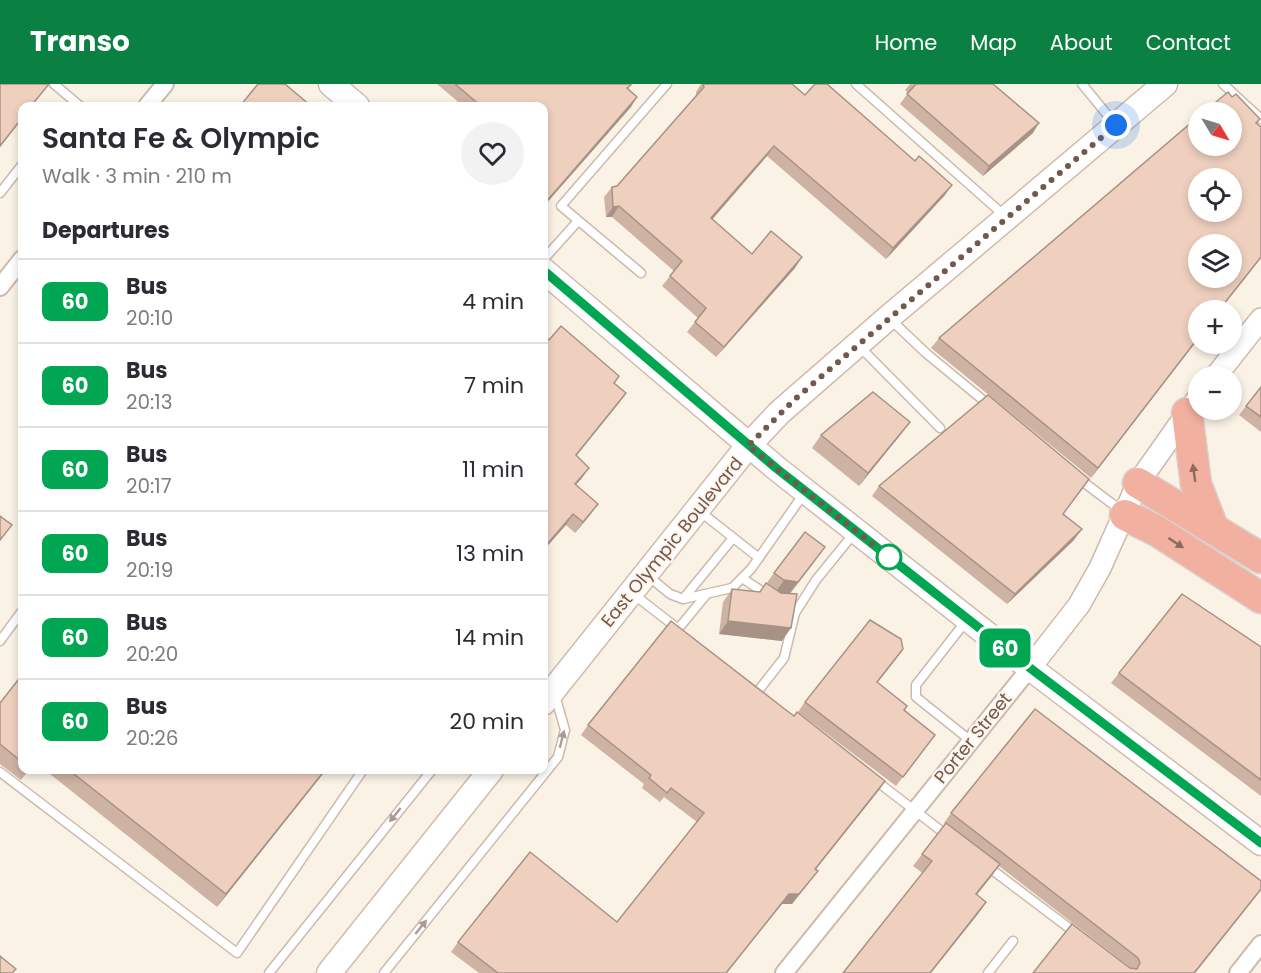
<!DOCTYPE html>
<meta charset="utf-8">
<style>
:root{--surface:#fff;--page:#f2f2f3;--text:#2b2b33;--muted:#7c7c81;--line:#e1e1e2;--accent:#0b8043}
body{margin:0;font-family:Poppins,sans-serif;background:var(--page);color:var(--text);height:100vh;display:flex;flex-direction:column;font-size:22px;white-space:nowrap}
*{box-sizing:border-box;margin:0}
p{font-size:20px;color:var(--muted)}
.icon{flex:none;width:33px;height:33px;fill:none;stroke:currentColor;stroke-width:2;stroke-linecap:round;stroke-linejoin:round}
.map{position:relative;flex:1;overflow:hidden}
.panel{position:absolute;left:18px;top:18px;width:530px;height:672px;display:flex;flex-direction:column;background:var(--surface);border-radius:12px;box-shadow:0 3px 9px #0003}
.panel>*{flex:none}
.badge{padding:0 12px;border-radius:9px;font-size:21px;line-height:39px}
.needle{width:39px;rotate:128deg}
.fabs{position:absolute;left:1188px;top:18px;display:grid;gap:12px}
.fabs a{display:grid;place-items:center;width:54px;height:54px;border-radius:50%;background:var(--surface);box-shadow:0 3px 9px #0003;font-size:30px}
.you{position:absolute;width:30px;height:30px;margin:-15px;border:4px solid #fff;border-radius:50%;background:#1a73e8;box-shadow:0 0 0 9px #1a73e833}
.map>.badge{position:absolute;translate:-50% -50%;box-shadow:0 0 0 3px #fff}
h2{padding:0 24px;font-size:22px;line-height:54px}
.round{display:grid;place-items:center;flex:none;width:63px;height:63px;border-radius:32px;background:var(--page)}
.headline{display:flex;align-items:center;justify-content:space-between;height:102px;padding:0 24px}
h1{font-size:28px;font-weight:600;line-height:45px}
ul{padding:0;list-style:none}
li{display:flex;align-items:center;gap:18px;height:84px;padding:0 24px;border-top:2px solid var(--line)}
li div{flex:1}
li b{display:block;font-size:22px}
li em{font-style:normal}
li .badge{min-width:66px;font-weight:700;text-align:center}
header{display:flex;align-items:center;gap:36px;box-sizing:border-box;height:84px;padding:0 30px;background:var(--accent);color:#fff}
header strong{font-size:28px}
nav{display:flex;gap:33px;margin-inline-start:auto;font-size:21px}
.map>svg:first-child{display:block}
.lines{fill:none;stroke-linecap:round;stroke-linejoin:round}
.service-casing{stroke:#cdb9ad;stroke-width:11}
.minor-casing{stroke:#cdb9ad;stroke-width:20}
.tertiary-casing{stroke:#cdb9ad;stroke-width:24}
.secondary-casing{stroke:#d1bbad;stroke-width:27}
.motorway-casing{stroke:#d8d0cd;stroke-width:33}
.service{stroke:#fff;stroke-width:8}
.minor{stroke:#fff;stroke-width:16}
.tertiary{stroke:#fff;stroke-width:21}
.secondary{stroke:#fff;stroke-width:24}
.motorway{stroke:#f2b1a0;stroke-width:30}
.wall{fill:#ceb3a4}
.shaded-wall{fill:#a79286}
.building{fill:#efd0bf;stroke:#a79286;stroke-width:1.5;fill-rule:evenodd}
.oneway{fill:#8d6a5d}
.oneway2{fill:#ac9b94}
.line-casing{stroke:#fff;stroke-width:14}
.line{stroke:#00a651;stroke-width:9}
.walk{stroke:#74584c;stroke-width:6;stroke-dasharray:0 10.8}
.stop-dot{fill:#fff;stroke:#00a651;stroke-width:3}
.labels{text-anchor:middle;stroke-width:4.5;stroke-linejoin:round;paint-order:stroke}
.street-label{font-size:18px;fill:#74584c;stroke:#fef6ed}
</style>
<header>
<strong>Transo</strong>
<nav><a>Home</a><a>Map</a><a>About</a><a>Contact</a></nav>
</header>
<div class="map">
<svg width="1261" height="889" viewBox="0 0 1261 889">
<rect width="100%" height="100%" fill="#fbf2e6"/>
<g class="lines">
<g class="service-casing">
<g id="service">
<polyline points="54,0 80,22"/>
<polyline points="856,0 1006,133"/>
<polyline points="1082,0 1114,39"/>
<polyline points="1223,0 1261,35"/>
<polyline points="0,109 22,81"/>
<polyline points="543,176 578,137"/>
<polyline points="641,189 561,122 667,0"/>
<polyline points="890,235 927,270 989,321"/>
<polyline points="858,261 940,344"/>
<polyline points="1078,394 1123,428"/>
<polyline points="698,426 759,474"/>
<polyline points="647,491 670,510 683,515 732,504 751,485 805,408"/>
<polyline points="742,494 769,512"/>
<polyline points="632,509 677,544"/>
<polyline points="683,515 733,454"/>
<polyline points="966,537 916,601 916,613 971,657"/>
<polyline points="678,545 706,511"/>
<polyline points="0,557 22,527"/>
<polyline points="758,607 784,574 795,529 816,496 855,448"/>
<polyline points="0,688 237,869 363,686"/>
<polyline points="875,696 948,752"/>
<polyline points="987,782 1077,850"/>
<polyline points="269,889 432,686"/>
<polyline points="384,889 558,673 565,646 555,611"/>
<polyline points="988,889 1013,857"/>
</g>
</g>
<g class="minor-casing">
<g id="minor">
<polyline points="147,22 165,0"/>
<polyline points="0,203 22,175"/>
<polyline points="784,889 1030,584"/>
<polyline points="1238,889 1261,860"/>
</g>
</g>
<g class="tertiary-casing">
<g id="tertiary">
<polyline points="1216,292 1261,235"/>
<polyline points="1030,584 1079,521 1100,484 1138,399 1198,314"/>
</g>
</g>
<g class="secondary-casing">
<g id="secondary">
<polyline points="331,0 357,22"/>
<polyline points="543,186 776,384 1030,584 1261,759"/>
<polyline points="543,619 748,362 779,329 889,233 1165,0"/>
<polyline points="329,889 491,686"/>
</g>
</g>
<g class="motorway-casing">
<g id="motorway">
<polyline points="1187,329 1196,400 1213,444"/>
<polyline points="1138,399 1261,474"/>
<polyline points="1125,431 1157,447 1261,514"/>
</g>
</g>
<use href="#service" class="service"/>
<use href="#minor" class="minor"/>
<use href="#tertiary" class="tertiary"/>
<use href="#secondary" class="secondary"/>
<use href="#motorway" class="motorway"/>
</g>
<g class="wall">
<polygon points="437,0 630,0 628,5 631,23 543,123 543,22 463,22"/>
<polygon points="701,0 792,0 805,11 945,111 886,175 767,72 712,135 752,170 795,184 716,273 687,248 698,234 662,202 674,187 612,133 606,133 604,113 612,103 617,102 696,12 696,8"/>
<polygon points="910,0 993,0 1033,49 983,92 900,20 908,9 905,6"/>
<polygon points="1257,39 1261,174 1220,226 1198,226 1198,255 1091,394 931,264 939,254"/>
<polygon points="549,256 614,299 626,309 576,372 582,394 576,401 590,431 575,449 566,441"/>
<polygon points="1261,303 1261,348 1239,331"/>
<polygon points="901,350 859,402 812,364 821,351"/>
<polygon points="879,402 1064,430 1074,456 1007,520 872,412"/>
<polygon points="816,476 790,510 782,557 719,550 723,518 732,505 760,508 774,489"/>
<polygon points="1261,563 1261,712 1111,599 1119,589"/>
<polygon points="903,565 877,598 904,626 935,651 896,702 798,628 805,618"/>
<polygon points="22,591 22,686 29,686 21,696 0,680 0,619"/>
<polygon points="588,641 879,706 816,785 818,787 792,820 782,820 727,889 479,889 451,868 458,858 617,838 697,738 664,713 660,718 642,704 644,700 581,651"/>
<polygon points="45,686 326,686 217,823"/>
<polygon points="951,729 1261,806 1195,889 1033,889 1131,884 999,782 977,811 986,818 978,830 913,782 945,740 944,739"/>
</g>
<g class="shaded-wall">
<polygon points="637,13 631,23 543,123 545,119"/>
<polygon points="22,34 22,35 0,63 0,62"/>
<polygon points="1039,39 1033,49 983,92 989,82"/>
<polygon points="774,62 767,72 704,145 711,134"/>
<polygon points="952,101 945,111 886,175 893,164"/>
<polygon points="619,122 612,133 606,133 613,123"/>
<polygon points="802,173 795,184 716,273 724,263"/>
<polygon points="1198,254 1198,255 1091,394 1098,384"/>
<polygon points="626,309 619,319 568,382 576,371"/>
<polygon points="910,338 901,350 859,402 868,389"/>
<polygon points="589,384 582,394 567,410 575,400"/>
<polygon points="598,420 590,431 575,449 583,438"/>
<polygon points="573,430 566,441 543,467 543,465"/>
<polygon points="1082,445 1074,456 1007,520 1015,510"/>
<polygon points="825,463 789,510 775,509 784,496"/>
<polygon points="728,537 791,544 782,557 719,550"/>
<polygon points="903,565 896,575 870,608 877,598"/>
<polygon points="325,686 326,686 217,823 226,810"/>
<polygon points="885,697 879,706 808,795 815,785"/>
<polygon points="1000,780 991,793 967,822 976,810"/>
<polygon points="818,787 792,820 782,820 726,889 789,810"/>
<polygon points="1261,806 1195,889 1194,889"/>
<polygon points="986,818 978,830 931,889 930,889"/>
</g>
<g class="building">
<polygon points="0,0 49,0 31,22 22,22 22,34 0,62"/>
<polygon points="258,0 285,0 311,22 240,22"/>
<polygon points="455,0 630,0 631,1 627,4 637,13 545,119 543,117 543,22 481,22"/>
<polygon points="703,0 792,0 805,11 815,0 827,0 915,77 919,72 952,101 893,164 774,62 711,134 752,170 771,147 802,173 724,263 695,238 706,224 670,192 682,177 619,122 613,123 612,103 617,102 704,3"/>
<polygon points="916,0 993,0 1039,39 989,82 907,10"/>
<path d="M 1228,8 L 1232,13 L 1236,10 L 1260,35 L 1256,39 L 1261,43 L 1261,173 L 1219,226 L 1198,226 L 1198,254 L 1098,384 L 939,254 L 1198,33 L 1198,62 L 1232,62 L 1232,28 L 1204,28 ZM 1198,94 L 1232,94 L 1232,128 L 1198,128 ZM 1198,160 L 1232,160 L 1232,194 L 1198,194 Z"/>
<polygon points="561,242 619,292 614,299 626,309 576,371 589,384 575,400 598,420 583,438 573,430 543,465 543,251 549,256"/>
<polygon points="1261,303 1261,333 1246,322"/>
<polygon points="873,308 910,338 868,389 821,351"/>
<polygon points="988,311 1089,395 1063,430 1082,445 1015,510 879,402"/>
<polygon points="0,432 12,441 0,456"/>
<polygon points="805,448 825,463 798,498 784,496 774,489"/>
<polygon points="766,499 781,509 797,510 791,544 728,537 732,505 760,508"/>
<polygon points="1182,510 1261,563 1261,696 1119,589"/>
<polygon points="870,536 901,555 903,565 877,598 907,622 904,626 935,651 903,693 805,618"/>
<polygon points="671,537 786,626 794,632 797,628 885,697 815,785 818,787 799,810 789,810 726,889 498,889 458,858 530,768 617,838 704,729 671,704 667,709 649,694 651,691 588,641"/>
<polygon points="22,591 22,678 0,660 0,619"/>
<polygon points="1035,625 1261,797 1261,805 1194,889 1033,889 1072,840 1130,884 1137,885 1140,879 1138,874 951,729"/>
<polygon points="69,686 325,686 226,810"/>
<polygon points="946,739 1000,780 976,810 986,818 930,889 843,889 932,777 922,770"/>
<polygon points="0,872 16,885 12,889 0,889"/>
</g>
<defs><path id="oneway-solid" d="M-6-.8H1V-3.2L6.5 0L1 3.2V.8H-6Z" transform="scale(1.5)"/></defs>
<g class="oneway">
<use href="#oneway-solid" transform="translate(1194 389) rotate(-98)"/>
<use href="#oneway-solid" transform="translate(1176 459) rotate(33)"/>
</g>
<g class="oneway2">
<use href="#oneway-solid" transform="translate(562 655) rotate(-76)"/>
<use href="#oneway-solid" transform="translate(395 731) rotate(129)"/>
<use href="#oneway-solid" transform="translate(421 843) rotate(-51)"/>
</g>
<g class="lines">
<g class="line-casing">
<polyline id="line" points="543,186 776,384 1030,584 1261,759"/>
</g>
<use href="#line" class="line"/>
<polyline class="walk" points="889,473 748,362 795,315 1116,41"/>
</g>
<circle class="stop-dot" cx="889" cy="473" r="12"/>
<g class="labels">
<g class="street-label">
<text transform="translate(672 458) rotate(-51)" y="6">East Olympic Boulevard</text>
<text transform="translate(973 654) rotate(-51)" y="6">Porter Street</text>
</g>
</g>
</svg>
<div class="fabs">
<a><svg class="needle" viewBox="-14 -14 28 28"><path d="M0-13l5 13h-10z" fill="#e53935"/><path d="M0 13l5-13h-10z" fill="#7c7c81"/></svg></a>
<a><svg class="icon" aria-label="locate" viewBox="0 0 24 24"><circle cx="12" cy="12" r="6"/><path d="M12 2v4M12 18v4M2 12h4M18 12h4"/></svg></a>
<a><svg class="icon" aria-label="layers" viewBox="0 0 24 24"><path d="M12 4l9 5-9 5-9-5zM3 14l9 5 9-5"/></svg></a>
<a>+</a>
<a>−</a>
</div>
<div class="you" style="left:1116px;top:41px"></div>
<b class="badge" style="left:1005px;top:564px;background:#00a651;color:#fff">60</b>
<section class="panel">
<div class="headline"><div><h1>Santa Fe &amp; Olympic</h1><p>Walk · 3 min · 210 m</p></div><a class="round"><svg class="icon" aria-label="heart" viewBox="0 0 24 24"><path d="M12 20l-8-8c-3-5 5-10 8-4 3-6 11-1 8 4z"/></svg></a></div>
<h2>Departures</h2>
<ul>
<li><span class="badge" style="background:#00a651;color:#fff">60</span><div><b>Bus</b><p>20:10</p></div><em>4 min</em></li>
<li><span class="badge" style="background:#00a651;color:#fff">60</span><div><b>Bus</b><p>20:13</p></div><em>7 min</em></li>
<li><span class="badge" style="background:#00a651;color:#fff">60</span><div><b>Bus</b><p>20:17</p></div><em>11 min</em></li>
<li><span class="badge" style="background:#00a651;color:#fff">60</span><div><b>Bus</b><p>20:19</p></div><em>13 min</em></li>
<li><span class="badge" style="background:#00a651;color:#fff">60</span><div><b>Bus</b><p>20:20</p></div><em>14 min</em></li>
<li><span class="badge" style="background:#00a651;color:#fff">60</span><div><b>Bus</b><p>20:26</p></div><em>20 min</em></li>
</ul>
</section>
</div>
